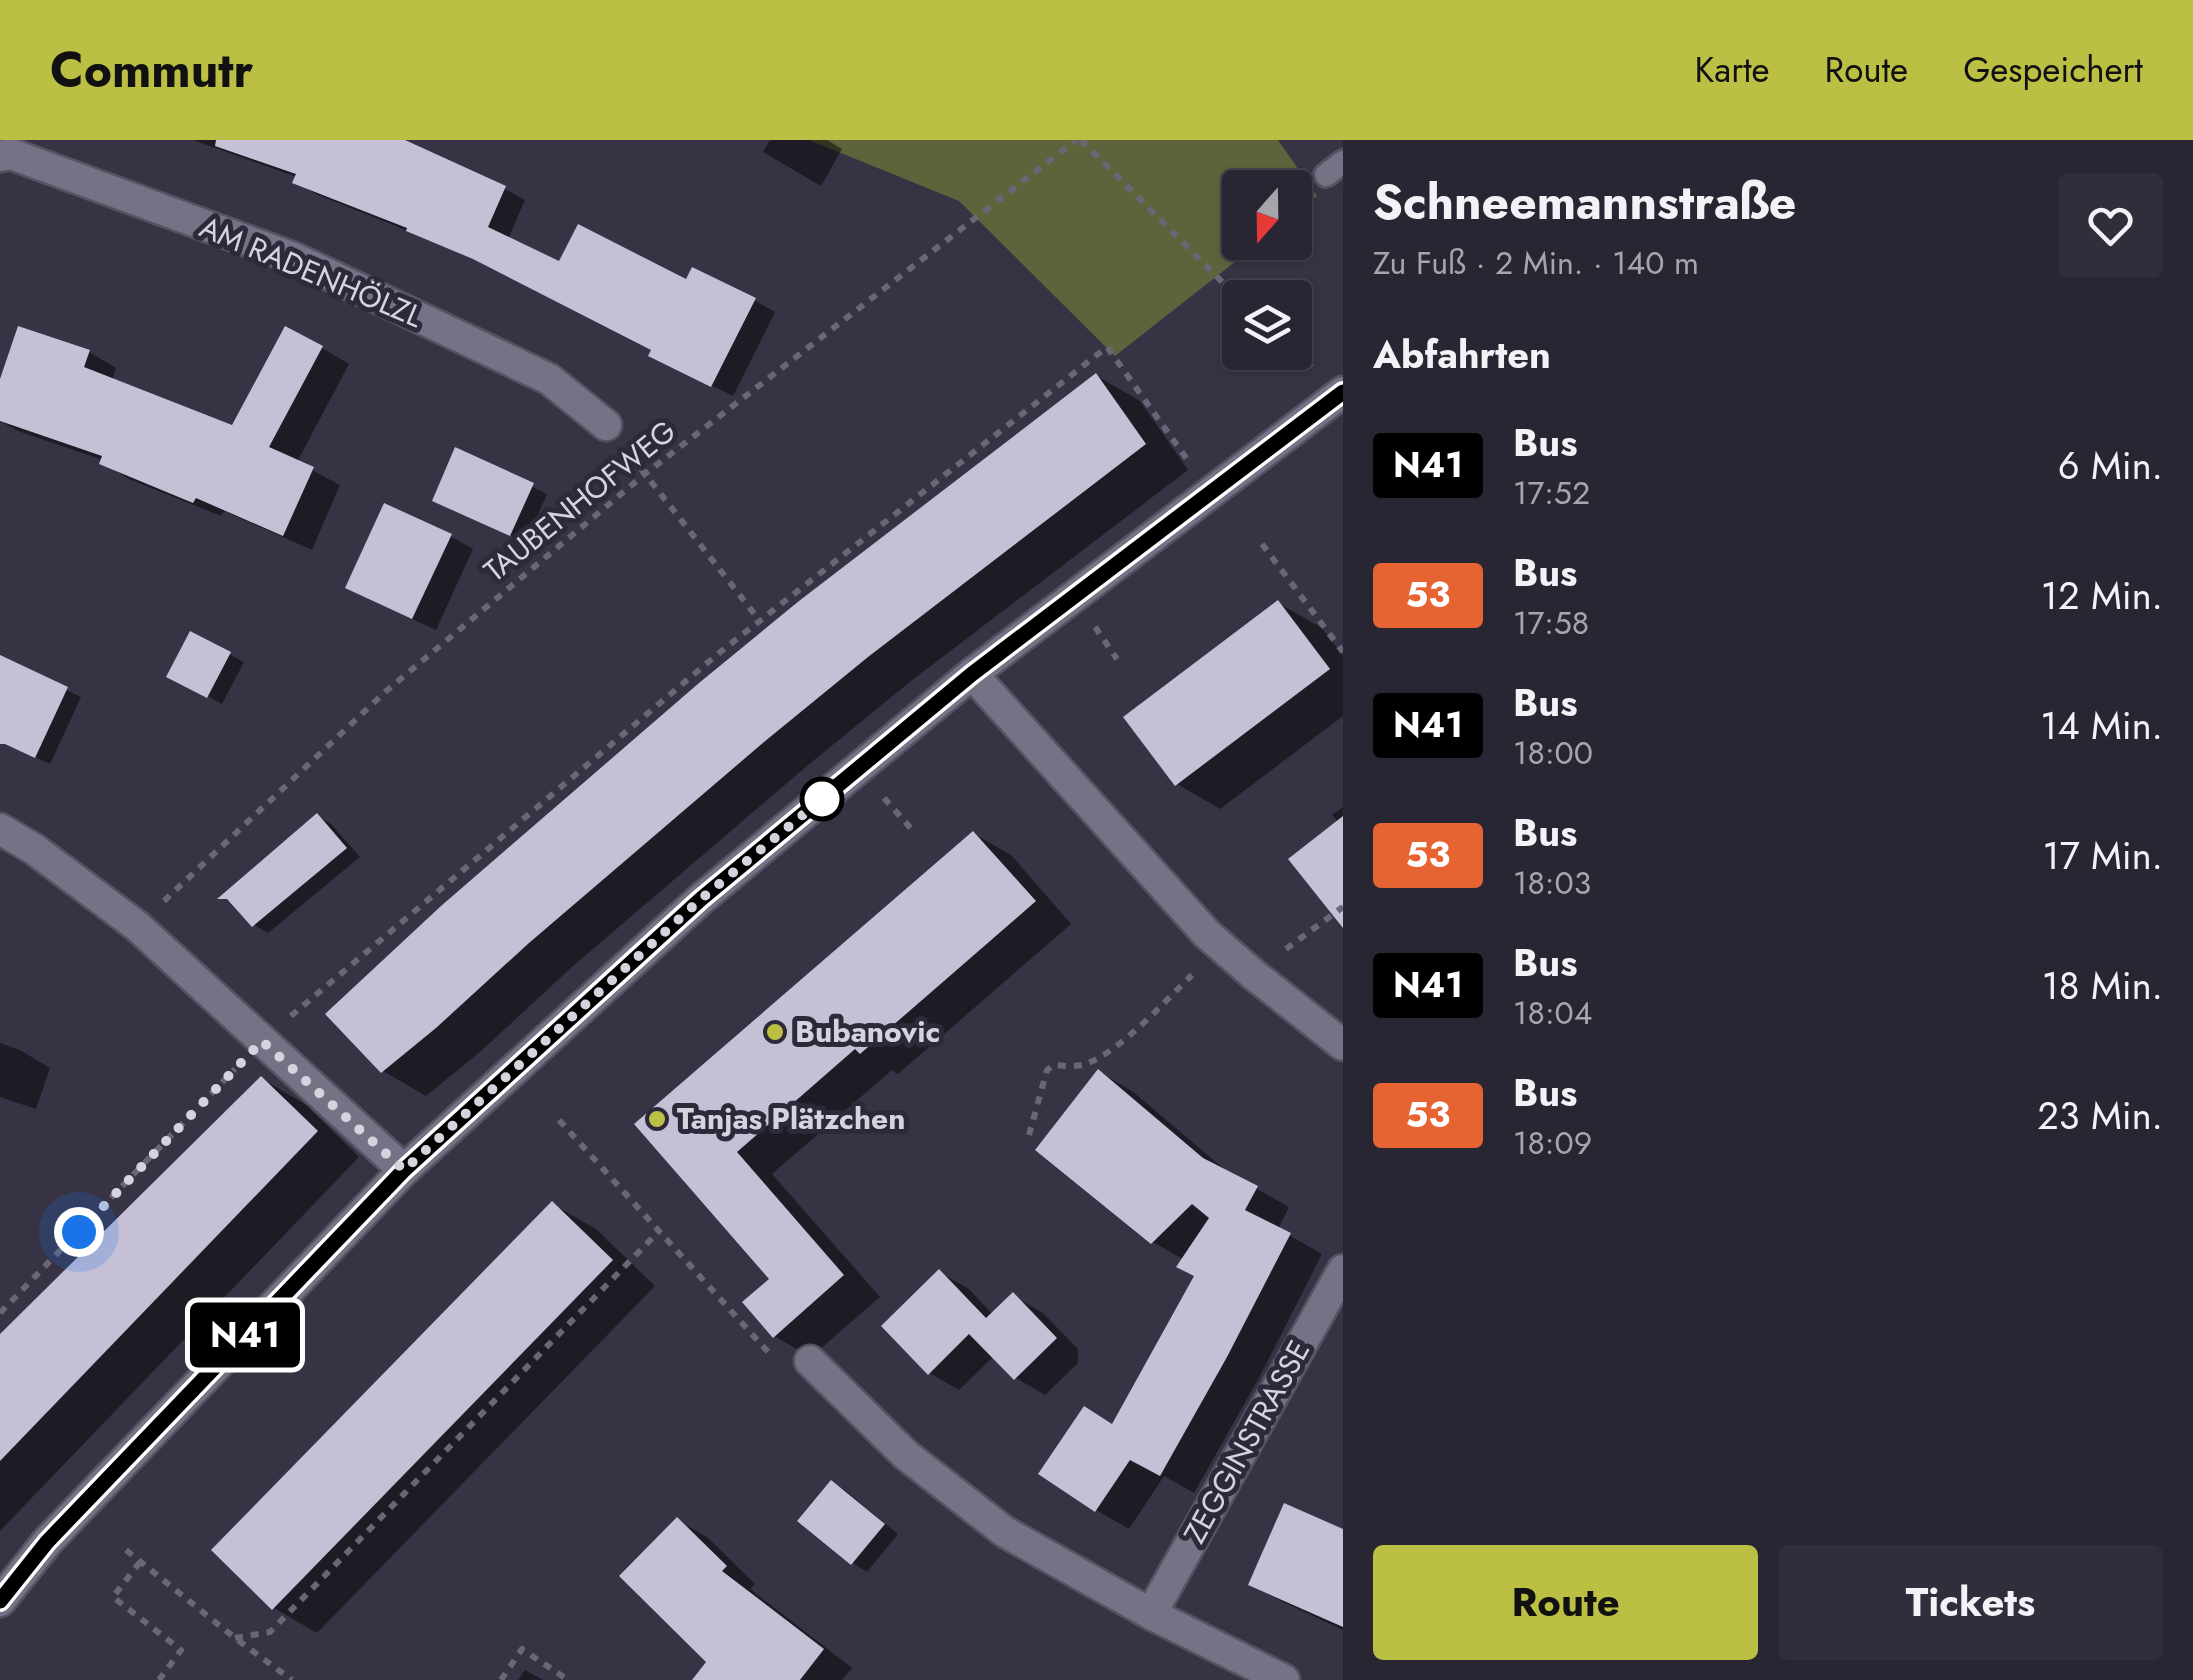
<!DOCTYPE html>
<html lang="de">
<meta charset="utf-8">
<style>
:root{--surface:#292634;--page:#312e3c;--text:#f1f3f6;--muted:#a5a5ac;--line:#45434f;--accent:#bbc044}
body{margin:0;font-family:Jost,sans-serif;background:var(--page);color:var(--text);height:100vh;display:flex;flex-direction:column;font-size:38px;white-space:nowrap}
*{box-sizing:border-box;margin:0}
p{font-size:32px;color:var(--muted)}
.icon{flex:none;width:55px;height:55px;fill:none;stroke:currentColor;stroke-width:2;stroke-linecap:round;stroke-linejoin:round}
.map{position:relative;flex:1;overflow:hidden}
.details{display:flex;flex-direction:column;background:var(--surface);width:850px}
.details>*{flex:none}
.badge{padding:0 20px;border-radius:8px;font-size:35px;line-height:65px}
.needle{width:65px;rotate:200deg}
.buttons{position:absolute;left:1222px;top:30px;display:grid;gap:20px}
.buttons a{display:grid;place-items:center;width:90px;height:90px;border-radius:10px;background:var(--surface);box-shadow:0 2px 8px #0004,0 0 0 2px var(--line);font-size:50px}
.you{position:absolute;width:50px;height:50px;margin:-25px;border:8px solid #fff;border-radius:50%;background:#1a73e8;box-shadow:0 0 0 15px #1a73e833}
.map>.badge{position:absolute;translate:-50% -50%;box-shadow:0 0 0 5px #fff}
h2{padding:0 30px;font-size:38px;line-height:90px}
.round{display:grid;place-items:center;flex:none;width:105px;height:105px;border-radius:10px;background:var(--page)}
.overview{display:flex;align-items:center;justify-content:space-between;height:170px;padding:0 30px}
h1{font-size:48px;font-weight:700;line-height:75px}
.action{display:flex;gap:20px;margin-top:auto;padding:20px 30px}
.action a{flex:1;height:115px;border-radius:10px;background:var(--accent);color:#111;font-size:40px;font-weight:700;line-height:115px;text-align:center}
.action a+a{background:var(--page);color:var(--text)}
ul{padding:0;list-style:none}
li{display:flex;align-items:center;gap:30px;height:130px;padding:0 30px}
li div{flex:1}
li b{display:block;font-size:38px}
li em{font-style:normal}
li .badge{min-width:110px;font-weight:700;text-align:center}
header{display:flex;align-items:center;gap:60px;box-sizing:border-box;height:140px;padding:0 50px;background:var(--accent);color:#111}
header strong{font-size:48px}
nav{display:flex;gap:55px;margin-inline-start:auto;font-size:35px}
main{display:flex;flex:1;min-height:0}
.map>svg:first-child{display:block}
.green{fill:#5f633c}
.shadow{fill:#0007}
.building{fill:#c5c0d6}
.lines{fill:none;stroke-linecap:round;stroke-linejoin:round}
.lane-casing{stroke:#555261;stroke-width:28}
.street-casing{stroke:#555261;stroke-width:35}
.secondary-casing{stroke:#555261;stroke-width:35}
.path{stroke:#696676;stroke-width:6;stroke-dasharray:8 8;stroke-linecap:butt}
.lane{stroke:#767286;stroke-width:22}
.street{stroke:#767286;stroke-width:30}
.secondary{stroke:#767286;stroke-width:30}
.line-casing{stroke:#fff;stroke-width:22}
.line{stroke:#000;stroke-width:15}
.walk{stroke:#d5d3de;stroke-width:10;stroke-dasharray:0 18}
.stop-dot{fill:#fff;stroke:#000;stroke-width:5}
.poi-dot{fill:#bbc044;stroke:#2d293a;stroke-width:4}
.labels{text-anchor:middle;stroke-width:10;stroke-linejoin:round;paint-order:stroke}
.street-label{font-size:30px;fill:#d5d3de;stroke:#2d293a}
.poi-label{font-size:30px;font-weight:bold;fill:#d5d3de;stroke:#2d293a;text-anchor:start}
</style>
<header>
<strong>Commutr</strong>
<nav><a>Karte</a><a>Route</a><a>Gespeichert</a></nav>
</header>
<main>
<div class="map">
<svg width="1343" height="1540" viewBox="0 0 1343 1540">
<rect width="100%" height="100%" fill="#373345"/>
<polygon class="green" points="809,0 1278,0 1317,56 1295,74 1295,48 1240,48 1240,102 1259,103 1115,216 959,61"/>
<g class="shadow">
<polygon points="193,0 388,0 505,49 525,60 508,99 560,125 687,143 754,160 775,172 733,256 672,226 654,210 484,125 485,122 316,54 295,42 297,37"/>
<polygon points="770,0 827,0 842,9 821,46 763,12"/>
<polygon points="322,208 349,224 297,322 340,345 312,410 224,371 221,376 129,339 102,323 103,320 18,291 0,281 0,247 89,212 116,228 112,240 233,288"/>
<polygon points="1097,236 1140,261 1188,330 911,541 807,626 572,827 480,912 426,956 383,931"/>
<polygon points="456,310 547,354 526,402 450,368"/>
<polygon points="450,396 473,409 436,490 371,460"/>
<polygon points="1278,463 1322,488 1343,516 1343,576 1220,669 1177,644"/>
<polygon points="191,494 244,522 222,564 180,541"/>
<polygon points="0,518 81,557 50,624 0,601"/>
<polygon points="1343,667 1343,768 1339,683 1332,675"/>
<polygon points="317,676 331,684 360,717 268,793 254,785"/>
<polygon points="974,694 1011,715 1071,784 898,934 892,930 772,1034 880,1157 811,1217 774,1196 772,1140 638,985"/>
<polygon points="0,903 20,910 50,928 36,969 0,957"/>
<polygon points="1099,932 1132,951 1230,1034 1289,1067 1278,1089 1322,1114 1260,1236 1194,1353 1164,1336 1129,1389 1096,1370 1114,1286 1196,1136 1184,1120 1153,1102 1038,1010"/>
<polygon points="262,939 305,964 359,1017 0,1391 0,1198"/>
<polygon points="552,1064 596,1089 655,1146 317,1493 274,1468"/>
<polygon points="939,1132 969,1149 993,1175 1013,1156 1043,1173 1078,1209 1078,1223 1045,1255 1016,1238 994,1216 959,1250 929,1233"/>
<polygon points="831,1343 846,1351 898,1394 867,1432 853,1423 800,1380"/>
<polygon points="677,1380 707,1397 755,1444 750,1449 852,1528 842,1540 712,1540"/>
<polygon points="1343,1392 1343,1490 1281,1461 1251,1444"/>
<polygon points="525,1530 543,1540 518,1540"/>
</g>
<g class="building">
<polygon points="216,0 405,0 506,46 488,87 559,121 578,84 686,139 692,127 756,158 711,247 648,216 651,210 473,119 406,91 407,88 292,43 296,34 215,6"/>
<polygon points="18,186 90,210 84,227 232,285 285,186 323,206 269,307 314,327 283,396 196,358 193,363 99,324 102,316 0,281 0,239"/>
<polygon points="1096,233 1146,304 868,517 764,602 529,803 436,888 381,933 325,874 441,766 699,543 799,461"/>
<polygon points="455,307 534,343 510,396 432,361"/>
<polygon points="384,363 452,394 412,479 345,448"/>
<polygon points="1278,460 1330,529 1175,646 1123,577"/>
<polygon points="190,491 231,512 207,558 166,537"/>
<polygon points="0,515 68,547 35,618 5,604 0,604"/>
<polygon points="317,673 347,708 252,787 227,759 217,759"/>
<polygon points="1343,676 1343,788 1288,719"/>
<polygon points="973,691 1036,761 860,914 855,909 737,1012 844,1135 773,1198 742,1162 769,1139 634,984"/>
<polygon points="1098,929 1203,1018 1258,1046 1245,1070 1291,1093 1227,1217 1160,1336 1130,1320 1095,1372 1038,1334 1084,1266 1112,1284 1194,1136 1176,1127 1209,1078 1192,1064 1151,1104 1035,1010"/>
<polygon points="261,936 318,991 0,1321 0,1194"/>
<polygon points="552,1061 613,1120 272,1470 211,1410"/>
<polygon points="939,1129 986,1178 1013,1152 1057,1198 1014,1240 969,1194 928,1235 881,1186"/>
<polygon points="831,1340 885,1384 851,1425 797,1381"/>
<polygon points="1284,1363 1343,1389 1343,1487 1248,1445"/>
<polygon points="677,1377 727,1426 722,1431 824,1509 800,1540 692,1540 706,1522 619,1436"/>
</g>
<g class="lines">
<g class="lane-casing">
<polyline id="lane" points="1326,35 1343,22"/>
</g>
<g class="street-casing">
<g id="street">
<polyline points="0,16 11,14 294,118 549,239 606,285"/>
<polyline points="972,534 1207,794 1253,834 1343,905"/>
<polyline points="0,689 34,709 137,786 404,1030"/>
<polyline points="810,1221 906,1315 1005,1392 1151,1474 1284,1540"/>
<polyline points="1151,1474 1343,1130"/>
</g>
</g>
<g class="secondary-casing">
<polyline id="secondary" points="0,1461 47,1402 404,1030 701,759 972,534 1343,252"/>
</g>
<g class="path">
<polyline points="1081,0 1240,160"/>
<polyline points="1295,211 1312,227"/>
<polyline points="631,316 760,481"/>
<polyline points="1262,404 1343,512"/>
<polyline points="1095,487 1117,519"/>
<polyline points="884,658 915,693"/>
<polyline points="164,761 385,552 645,334 1076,0"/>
<polyline points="1286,809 1343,767"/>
<polyline points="291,876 719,513 1107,207 1189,322"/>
<polyline points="559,980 769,1213 774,1214"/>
<path d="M 1029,995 L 1047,930 L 1054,925 C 1064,926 1076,927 1086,924 C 1122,910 1164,862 1192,835"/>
<polyline points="0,1173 235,929"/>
<polyline points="126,1410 235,1498 292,1540"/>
<polyline points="140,1422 113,1457 181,1510 159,1540"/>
<polyline points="235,1498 270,1492 659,1091"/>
<polyline points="501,1540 522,1509 568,1540"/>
</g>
<use href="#lane" class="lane"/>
<use href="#street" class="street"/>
<use href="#secondary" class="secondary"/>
</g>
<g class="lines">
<g class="line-casing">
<polyline id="line" points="0,1461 47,1402 404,1030 701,759 972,534 1343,252"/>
</g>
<use href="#line" class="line"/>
<polyline class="walk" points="79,1092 262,901 404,1030 701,759 822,659"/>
</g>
<circle class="stop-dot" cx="822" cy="659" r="20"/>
<g class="poi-dot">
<circle cx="775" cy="892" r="10"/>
<circle cx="657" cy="979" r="10"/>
</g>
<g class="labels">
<g class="street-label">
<text transform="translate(311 132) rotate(23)" y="10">AM RADENHÖLZL</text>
<text transform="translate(580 361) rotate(-39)" y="10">TAUBENHOFWEG</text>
<text transform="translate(1247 1302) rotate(-61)" y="10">ZEGGINSTRASSE</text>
</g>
<g class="poi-label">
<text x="795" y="902">Bubanovic</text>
<text x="677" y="989">Tanjas Plätzchen</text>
</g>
</g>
</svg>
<div class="buttons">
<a><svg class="needle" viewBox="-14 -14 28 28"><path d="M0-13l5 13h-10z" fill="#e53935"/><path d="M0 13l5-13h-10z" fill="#a5a5ac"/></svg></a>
<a><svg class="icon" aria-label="layers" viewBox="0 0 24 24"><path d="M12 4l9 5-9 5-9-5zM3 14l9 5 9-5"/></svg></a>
</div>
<div class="you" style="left:79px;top:1092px"></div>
<b class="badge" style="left:245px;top:1195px;background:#000;color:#fff">N41</b>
</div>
<section class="details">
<div class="overview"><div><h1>Schneemannstraße</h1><p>Zu Fuß · 2 Min. · 140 m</p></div><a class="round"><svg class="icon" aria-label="heart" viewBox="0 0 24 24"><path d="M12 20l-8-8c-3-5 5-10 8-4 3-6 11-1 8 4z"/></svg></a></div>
<h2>Abfahrten</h2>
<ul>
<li><span class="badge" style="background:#000;color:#fff">N41</span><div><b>Bus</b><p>17:52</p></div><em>6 Min.</em></li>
<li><span class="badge" style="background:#e66432;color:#fff">53</span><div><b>Bus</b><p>17:58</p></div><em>12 Min.</em></li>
<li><span class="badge" style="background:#000;color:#fff">N41</span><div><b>Bus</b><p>18:00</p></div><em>14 Min.</em></li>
<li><span class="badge" style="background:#e66432;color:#fff">53</span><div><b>Bus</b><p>18:03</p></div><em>17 Min.</em></li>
<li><span class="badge" style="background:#000;color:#fff">N41</span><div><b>Bus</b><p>18:04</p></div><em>18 Min.</em></li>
<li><span class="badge" style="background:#e66432;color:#fff">53</span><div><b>Bus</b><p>18:09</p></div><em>23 Min.</em></li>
</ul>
<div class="action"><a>Route</a><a>Tickets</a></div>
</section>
</main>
